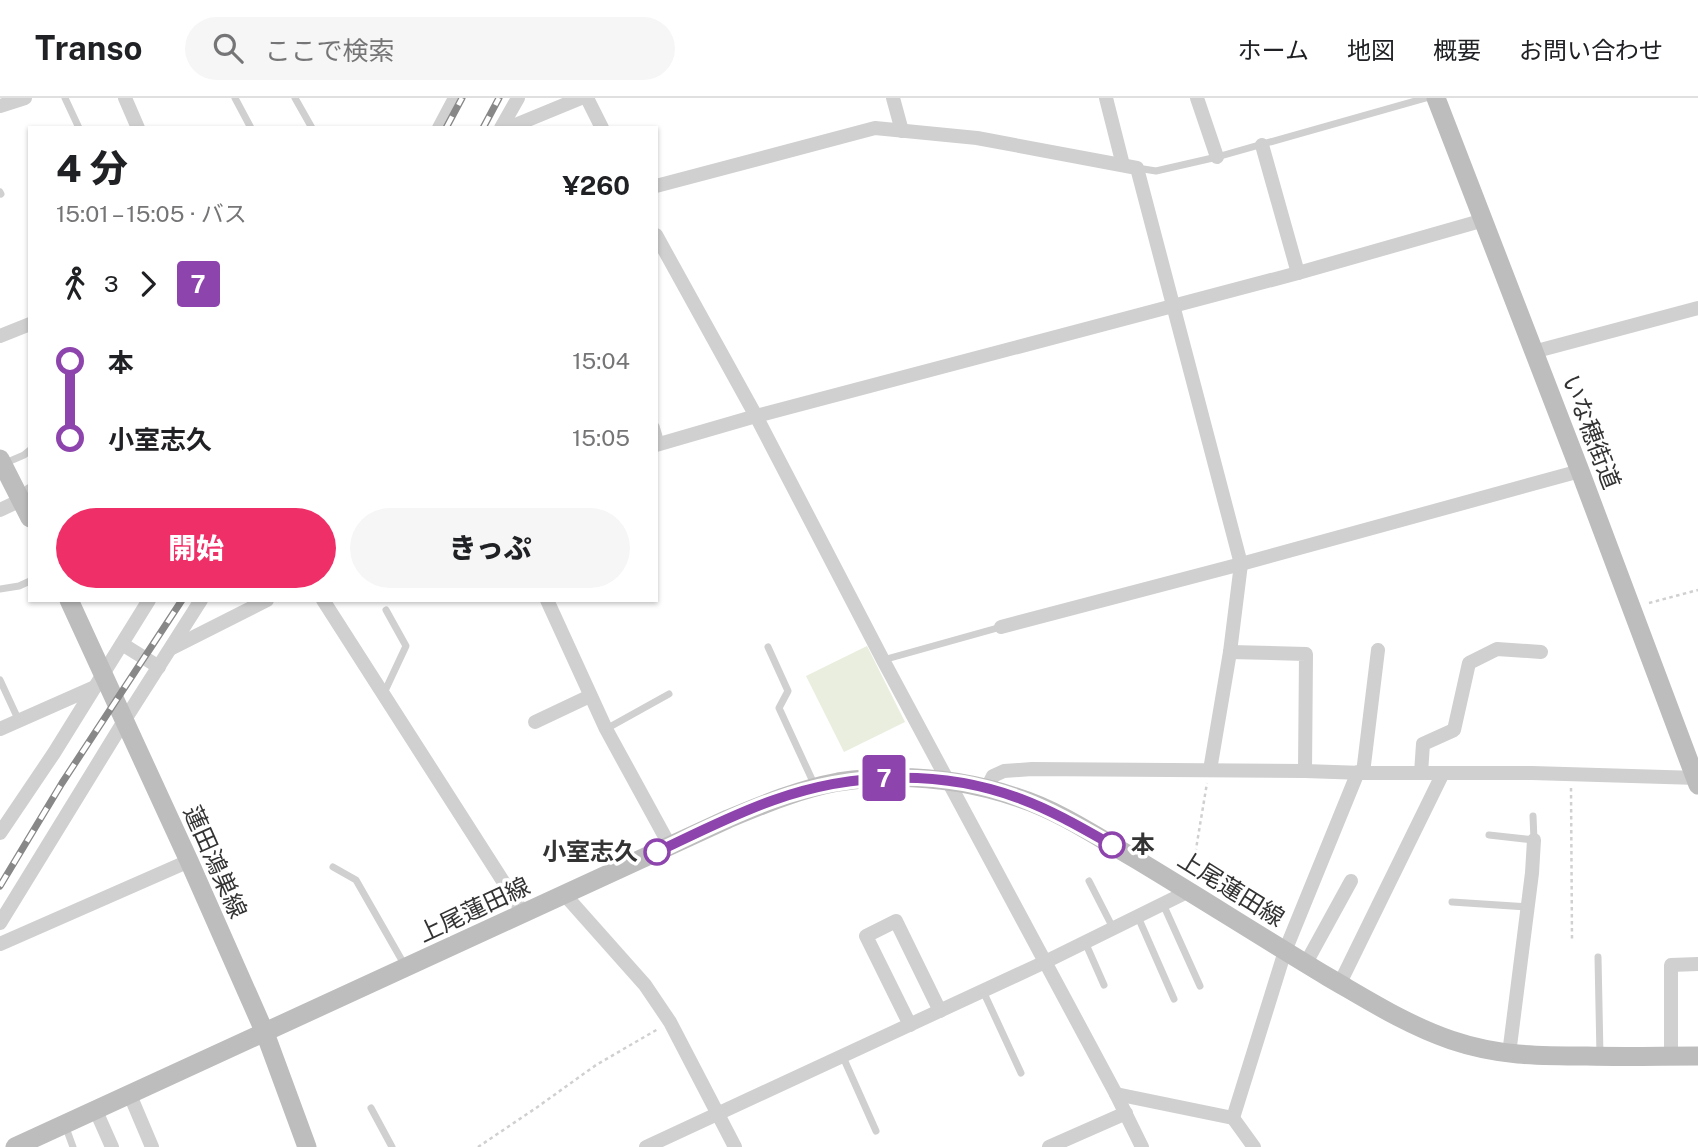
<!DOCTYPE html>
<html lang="ja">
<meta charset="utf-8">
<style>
:root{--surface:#fff;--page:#f6f6f6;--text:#202124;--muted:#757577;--line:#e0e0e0;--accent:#ef2f67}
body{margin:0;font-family:"Public Sans","Noto Sans JP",sans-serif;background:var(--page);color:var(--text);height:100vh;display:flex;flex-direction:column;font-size:26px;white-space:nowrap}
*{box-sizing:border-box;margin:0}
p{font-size:23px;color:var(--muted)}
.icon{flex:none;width:38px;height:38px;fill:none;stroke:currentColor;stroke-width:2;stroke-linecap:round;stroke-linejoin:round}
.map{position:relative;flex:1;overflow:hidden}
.details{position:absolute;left:28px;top:28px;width:630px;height:476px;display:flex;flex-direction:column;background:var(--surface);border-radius:0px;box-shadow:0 2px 5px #0004}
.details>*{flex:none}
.badge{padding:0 14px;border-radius:5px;font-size:24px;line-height:46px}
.map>.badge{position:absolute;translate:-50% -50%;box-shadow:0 0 0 4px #fff}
.legs{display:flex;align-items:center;gap:10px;height:77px;padding:0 28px;font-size:23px}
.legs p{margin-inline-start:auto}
.head{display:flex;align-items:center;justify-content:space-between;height:119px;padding:0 28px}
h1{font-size:38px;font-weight:800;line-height:52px}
.cta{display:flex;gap:14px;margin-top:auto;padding:14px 28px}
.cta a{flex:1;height:80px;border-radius:42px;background:var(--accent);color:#fff;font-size:28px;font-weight:800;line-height:80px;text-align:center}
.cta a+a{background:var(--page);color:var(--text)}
ul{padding:0 28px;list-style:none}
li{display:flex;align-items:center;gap:24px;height:77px;font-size:26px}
li i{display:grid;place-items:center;width:10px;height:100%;margin:0 9px;background:currentColor}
li i::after{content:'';width:18px;height:18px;margin:-9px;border:5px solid;border-radius:50%;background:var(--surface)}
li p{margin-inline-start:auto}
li:first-child i{background:linear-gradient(#0000 50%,currentColor 0)}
li:last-child i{background:linear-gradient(currentColor 50%,#0000 0)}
header{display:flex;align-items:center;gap:42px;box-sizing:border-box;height:98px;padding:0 35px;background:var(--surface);border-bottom:2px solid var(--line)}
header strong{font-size:33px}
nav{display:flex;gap:38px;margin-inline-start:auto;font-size:24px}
.search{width:490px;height:63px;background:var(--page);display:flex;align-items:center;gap:18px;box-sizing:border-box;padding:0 24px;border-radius:38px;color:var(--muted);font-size:26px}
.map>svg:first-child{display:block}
.green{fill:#e9eede}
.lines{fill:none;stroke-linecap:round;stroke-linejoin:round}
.path{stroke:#d0d0d0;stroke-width:2.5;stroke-dasharray:3.5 3.5;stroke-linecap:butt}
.lane{stroke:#d0d0d0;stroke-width:7}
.street{stroke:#d0d0d0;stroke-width:14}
.secondary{stroke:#bdbdbd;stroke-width:19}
.rail-casing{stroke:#888;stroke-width:7}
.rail{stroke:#fff;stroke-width:4.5;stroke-dasharray:13;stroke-linecap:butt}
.line-1-casing{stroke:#fff;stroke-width:16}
.line-1{stroke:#8e44ad;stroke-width:10}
.stop-1-dot{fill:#fff;stroke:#8e44ad;stroke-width:3.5}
.labels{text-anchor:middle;stroke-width:7;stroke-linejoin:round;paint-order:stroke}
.street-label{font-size:24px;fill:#333;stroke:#fff}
.stop-label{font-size:24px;font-weight:bold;fill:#333;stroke:#fff;text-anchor:start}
</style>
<header>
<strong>Transo</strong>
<div class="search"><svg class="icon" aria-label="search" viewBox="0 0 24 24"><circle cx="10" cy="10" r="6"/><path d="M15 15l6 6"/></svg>ここで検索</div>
<nav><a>ホーム</a><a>地図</a><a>概要</a><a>お問い合わせ</a></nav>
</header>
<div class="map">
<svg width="1698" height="1049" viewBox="0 0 1698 1049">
<rect width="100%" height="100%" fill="#fff"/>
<polygon class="green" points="867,548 905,624 844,654 806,578"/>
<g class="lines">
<g class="path">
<polyline points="1649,505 1698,492"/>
<polyline points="1571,690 1572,841"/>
<polyline points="1192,775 1207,685"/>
<polyline points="478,1049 536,1010 596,967 658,931"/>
</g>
<g class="lane">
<polyline points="65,0 79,30"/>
<polyline points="235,0 251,30"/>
<polyline points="295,0 312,30"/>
<polyline points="1137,70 1156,73 1217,59 1426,0"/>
<polyline points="0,94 1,96"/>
<polyline points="656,328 661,345"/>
<polyline points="3,366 24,357 30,352"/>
<polyline points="0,491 19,488 30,483"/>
<polyline points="768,549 788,593 779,610 815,688"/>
<polyline points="883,562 1001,529"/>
<polyline points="0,582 19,623"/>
<polyline points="384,595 406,548 386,512"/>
<polyline points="606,631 669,596"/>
<polyline points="1489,737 1534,742 1533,718"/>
<polyline points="333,769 356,782 404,866"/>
<polyline points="1089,783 1113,830"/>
<polyline points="1452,804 1528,809"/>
<polyline points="1163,806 1200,888"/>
<polyline points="1138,819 1174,901"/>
<polyline points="1085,844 1104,887"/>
<polyline points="1598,859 1600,958"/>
<polyline points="983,893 1021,975"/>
<polyline points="843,959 876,1033"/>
<polyline points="371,1010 392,1049"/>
<polyline points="65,1027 73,1049"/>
</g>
<g class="street">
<polyline points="125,0 138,30"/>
<polyline points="587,0 602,30"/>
<polyline points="893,0 902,33"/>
<polyline points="1106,0 1123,67"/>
<polyline points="1197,0 1217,59"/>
<polyline points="0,8 25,0"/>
<polyline points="439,30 455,0"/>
<polyline points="501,30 518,0"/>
<polyline points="508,30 581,0"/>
<polyline points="1262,47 1298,175"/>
<polyline points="656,88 875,30 977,40 1137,70 1241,466 1230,554 1210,672"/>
<polyline points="656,137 756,318 883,562 1116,996 1142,1049"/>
<polyline points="0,238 30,226"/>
<polyline points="1533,254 1698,210"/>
<polyline points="656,347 756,318 1298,175 1484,122"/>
<polyline points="0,412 21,402 30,393"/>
<polyline points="323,502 524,816"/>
<polyline points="547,502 606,631 670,748"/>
<polyline points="1001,529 1241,466 1580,373"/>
<polyline points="122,546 159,569"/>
<polyline points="172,550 267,502"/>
<polyline points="1230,554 1306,556 1305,673"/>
<polyline points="535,624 590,598"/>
<polyline points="0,631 95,589"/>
<polyline points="1363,675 1378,552"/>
<polyline points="1421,675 1423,646 1454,632 1469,565 1497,551 1541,554"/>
<polyline points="987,690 993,678 1004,673 1032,671 1305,673 1363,675 1532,675 1698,680"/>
<polyline points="0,735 54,655 149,502"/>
<polyline points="565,797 645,887 670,924 735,1049"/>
<polyline points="0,825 124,623 201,502"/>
<polyline points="0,846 189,763"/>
<polyline points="1306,865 1351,783"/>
<polyline points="1340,885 1443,675"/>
<polyline points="910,927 866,838 896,823 940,913"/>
<polyline points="1509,956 1532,775 1534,742"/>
<polyline points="1671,958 1671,867 1698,866"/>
<polyline points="1116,996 1233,1020 1285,853 1358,674"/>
<polyline points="130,997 152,1049"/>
<polyline points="96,1013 112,1049"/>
<polyline points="1233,1020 1254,1049"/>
<polyline points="646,1049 1045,864 1189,793"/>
<polyline points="1049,1049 1126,1015"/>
</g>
<g class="secondary">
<polyline points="1436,0 1580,373 1698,687"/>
<polyline points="0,361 30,420"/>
<polyline points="69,502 189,763 265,935 307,1049"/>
<path d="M 15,1049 L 728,721 C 764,706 800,691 838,684 C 898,675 959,680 1016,699 C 1058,712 1096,738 1134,760 C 1199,799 1263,840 1328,879 C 1368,902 1407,927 1451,942 C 1498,958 1537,958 1587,958 C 1624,959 1661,958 1698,958"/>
</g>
<g class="rail-casing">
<g id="rail">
<polyline points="446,30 462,0"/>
<polyline points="483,30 499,0"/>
<polyline points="0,788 62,685 182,502"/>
</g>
</g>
<use href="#rail" class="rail"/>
</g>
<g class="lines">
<g class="line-1-casing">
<path id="line-1" d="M 657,754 C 695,736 734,716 774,702 C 852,674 943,671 1021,701 C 1053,713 1082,730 1112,747"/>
</g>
<use href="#line-1" class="line-1"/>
</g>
<g class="stop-1-dot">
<circle cx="1112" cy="747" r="12"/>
<circle cx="657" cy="754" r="12"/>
</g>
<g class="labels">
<g class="street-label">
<text transform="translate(1591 334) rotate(69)" y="8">いな穂街道</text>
<text transform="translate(215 764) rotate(66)" y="8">蓮田鴻巣線</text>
<text transform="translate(1231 791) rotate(32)" y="8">上尾蓮田線</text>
<text transform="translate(474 812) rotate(-25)" y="8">上尾蓮田線</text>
</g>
<g class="stop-label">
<text x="1131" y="755">本</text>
<text x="638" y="762" text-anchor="end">小室志久</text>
</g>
</g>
</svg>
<b class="badge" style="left:884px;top:680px;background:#8e44ad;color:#fff">7</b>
<section class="details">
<div class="head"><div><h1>4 分</h1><p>15:01 – 15:05 · バス</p></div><b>¥260</b></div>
<div class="legs"><svg class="icon" aria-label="walk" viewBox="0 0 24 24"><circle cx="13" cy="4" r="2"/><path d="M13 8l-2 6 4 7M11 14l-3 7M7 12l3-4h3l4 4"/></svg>3<svg class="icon" aria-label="forward" viewBox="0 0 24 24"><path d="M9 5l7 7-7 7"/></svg><b class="badge" style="background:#8e44ad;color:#fff">7</b></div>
<ul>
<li><i style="color:#8e44ad"></i><b>本</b><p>15:04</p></li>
<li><i style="color:#8e44ad"></i><b>小室志久</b><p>15:05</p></li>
</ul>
<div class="cta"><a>開始</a><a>きっぷ</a></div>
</section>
</div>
